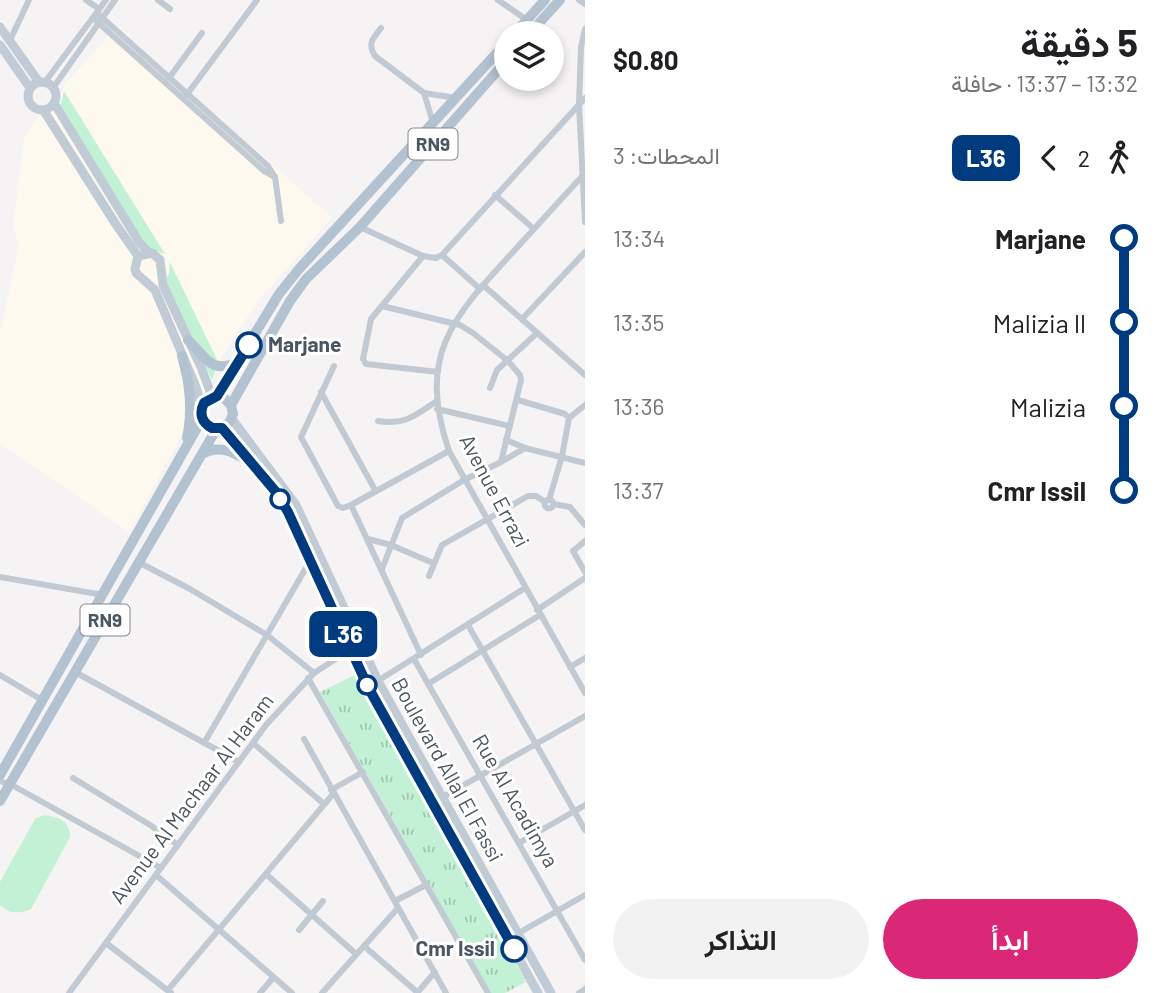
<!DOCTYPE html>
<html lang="ar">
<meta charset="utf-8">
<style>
:root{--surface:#fff;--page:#f2f2f2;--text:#202124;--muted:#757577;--accent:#db2777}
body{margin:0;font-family:Barlow,Vazirmatn,sans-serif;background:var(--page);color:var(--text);direction:rtl;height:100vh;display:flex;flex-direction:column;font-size:26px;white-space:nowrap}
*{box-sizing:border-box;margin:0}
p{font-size:23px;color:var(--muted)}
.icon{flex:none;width:38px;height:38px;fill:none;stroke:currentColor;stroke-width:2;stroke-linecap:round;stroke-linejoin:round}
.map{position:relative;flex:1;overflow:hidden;direction:ltr}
.drawer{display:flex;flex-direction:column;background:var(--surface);width:581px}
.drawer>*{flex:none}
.badge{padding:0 14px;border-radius:10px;font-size:24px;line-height:46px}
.controls{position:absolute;left:494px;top:21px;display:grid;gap:14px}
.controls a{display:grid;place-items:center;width:70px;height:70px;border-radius:50%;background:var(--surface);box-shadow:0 4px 10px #0003;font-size:35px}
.map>.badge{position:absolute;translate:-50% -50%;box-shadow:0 0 0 4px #fff}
.legs{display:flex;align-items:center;gap:10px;height:77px;padding:0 28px;font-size:23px}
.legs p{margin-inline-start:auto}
.summary{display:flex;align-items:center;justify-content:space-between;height:119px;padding:0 28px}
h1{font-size:38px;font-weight:700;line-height:52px}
.action{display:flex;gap:14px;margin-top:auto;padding:14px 28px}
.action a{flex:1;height:80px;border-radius:42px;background:var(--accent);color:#fff;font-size:28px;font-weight:700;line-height:80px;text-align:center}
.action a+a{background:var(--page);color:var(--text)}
ul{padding:0 28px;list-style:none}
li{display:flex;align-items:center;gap:24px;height:84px;font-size:26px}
li i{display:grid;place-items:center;width:10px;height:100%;margin:0 9px;background:currentColor}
li i::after{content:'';width:18px;height:18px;margin:-9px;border:5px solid;border-radius:50%;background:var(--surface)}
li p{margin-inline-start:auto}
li:first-child i{background:linear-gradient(#0000 50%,currentColor 0)}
li:last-child i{background:linear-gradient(currentColor 50%,#0000 0)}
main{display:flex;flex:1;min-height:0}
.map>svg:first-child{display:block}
.commercial{fill:#fdf9ef}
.grass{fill:#c3f1d5}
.park{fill:url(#park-tufts)}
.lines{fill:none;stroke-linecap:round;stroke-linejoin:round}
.minor{stroke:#c1cad2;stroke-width:6}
.secondary{stroke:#c1cbd6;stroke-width:9}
.primary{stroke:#b3c2d1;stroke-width:10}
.line-1-casing{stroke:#fff;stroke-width:16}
.line-1{stroke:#003b80;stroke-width:10}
.stop-1-dot{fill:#fff;stroke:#003b80;stroke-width:3.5}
.labels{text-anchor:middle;stroke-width:6;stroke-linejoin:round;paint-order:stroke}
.shield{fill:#fff;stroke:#808990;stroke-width:2}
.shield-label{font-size:19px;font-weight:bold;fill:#4a5661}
.stop-label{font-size:21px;font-weight:bold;fill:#4a5661;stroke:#fff;text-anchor:start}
.street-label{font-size:21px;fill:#4a5661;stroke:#fff}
</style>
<main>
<section class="drawer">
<div class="summary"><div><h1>5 دقيقة</h1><p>13:32 – 13:37 · حافلة</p></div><b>$0.80</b></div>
<div class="legs"><svg class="icon" aria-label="walk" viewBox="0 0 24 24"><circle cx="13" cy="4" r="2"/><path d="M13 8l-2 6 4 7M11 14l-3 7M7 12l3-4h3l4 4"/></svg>2<svg class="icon" aria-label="back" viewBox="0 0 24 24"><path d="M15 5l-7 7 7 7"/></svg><b class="badge" style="background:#003b80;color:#fff">L36</b><p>المحطات: 3</p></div>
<ul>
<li><i style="color:#003b80"></i><b>Marjane</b><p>13:34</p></li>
<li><i style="color:#003b80"></i><span>Malizia ll</span><p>13:35</p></li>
<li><i style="color:#003b80"></i><span>Malizia</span><p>13:36</p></li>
<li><i style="color:#003b80"></i><b>Cmr Issil</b><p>13:37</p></li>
</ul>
<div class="action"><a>ابدأ</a><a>التذاكر</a></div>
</section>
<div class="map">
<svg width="585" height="993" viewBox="0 0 585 993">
<defs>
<pattern id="park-tufts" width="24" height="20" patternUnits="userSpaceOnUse" patternTransform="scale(1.75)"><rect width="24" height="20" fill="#c3f1d5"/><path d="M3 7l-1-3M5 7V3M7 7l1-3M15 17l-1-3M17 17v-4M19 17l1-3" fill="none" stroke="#a0c6b0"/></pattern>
</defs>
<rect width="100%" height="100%" fill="#f5f3f3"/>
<polygon class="commercial" points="118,25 200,106 276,167 332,218 258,301 218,362 194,413 129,532 0,443 0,334 19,244 13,226 24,138 37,119 53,109 67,82"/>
<g class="grass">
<polygon points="64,91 165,254 147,249 60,107"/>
<polygon points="170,262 218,362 212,380 165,282 169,273"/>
<path d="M 44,815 C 59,817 70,821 70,837 L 31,909 C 20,914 9,914 0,905 L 0,882 L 35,819 Z"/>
</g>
<polygon class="park" points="357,674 526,982 505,993 491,993 320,692"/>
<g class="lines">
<g class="minor">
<polyline points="86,0 99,9"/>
<polyline points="158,0 170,9"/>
<polyline points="498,0 527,20"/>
<polyline points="579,0 585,4"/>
<polyline points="97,13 268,166 275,177 281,221"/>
<polyline points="93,18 264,171 275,177"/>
<path d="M 381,28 C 373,38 367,44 375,56 L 424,93 L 456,98"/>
<polyline points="585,29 581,47 579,104 585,222"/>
<polyline points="10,40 29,0"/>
<polyline points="169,78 202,33"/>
<polyline points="45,82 106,0"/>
<polyline points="53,88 115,0"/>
<polyline points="424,93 433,123"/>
<polyline points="185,97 257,0"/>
<path d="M 585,173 C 561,199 537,226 513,252 C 451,319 417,356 449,451 L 585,693"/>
<polyline points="495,195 534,229"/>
<polyline points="360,227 423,256 436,258 442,255 480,289"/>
<polyline points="442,255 585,98"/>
<polyline points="423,256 371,319 363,359 366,364 438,372"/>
<polyline points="483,285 585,375"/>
<polyline points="382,306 460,325 473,333 508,361 520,375 521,380 501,462 464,480 402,518 382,569"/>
<polyline points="522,319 585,252"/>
<polyline points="334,366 301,437 338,506 343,508 351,505 449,451"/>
<polyline points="490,388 497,370 537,333"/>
<polyline points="321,392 375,490"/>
<polyline points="518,400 565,414 569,418 562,456 549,500"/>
<polyline points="437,409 510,426"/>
<polyline points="569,418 585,405"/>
<path d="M 378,421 C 406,425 414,416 437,401"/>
<polyline points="506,440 525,448 585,463"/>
<polyline points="501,462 525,448"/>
<circle cx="549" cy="504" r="4.5"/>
<polyline points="553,504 570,507 585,525"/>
<polyline points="351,505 421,655"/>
<polyline points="368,539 391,545 433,563"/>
<polyline points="585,541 573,551 585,572"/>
<polyline points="138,562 190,589 267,635 314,673"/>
<polyline points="429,576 442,545 528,496 536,496 545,502"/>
<polyline points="0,577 103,595"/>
<polyline points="537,610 585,578"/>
<polyline points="468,625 585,830"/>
<polyline points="414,659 585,960"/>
<polyline points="570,667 585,658"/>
<polyline points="75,672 239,762"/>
<polyline points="0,675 42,700"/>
<polyline points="308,678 488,993"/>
<polyline points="376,682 525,588"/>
<polyline points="428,684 540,615"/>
<polyline points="304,739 446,993"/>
<polyline points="204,743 310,561"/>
<polyline points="253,743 324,804"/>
<polyline points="73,778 150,825 178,845"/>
<polyline points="0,781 10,784 161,868"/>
<polyline points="331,790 363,772"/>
<polyline points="441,798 585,716"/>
<polyline points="519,843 585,805"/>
<polyline points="156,875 292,993"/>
<polyline points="267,875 356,954"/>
<polyline points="395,901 426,885"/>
<polyline points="299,930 323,901"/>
<polyline points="517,934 585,895"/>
<polyline points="106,943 171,993"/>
<polyline points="364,946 417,992"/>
<polyline points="168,990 333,794"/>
<polyline points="69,993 266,725 314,673 353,648"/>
<polyline points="260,993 273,978"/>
<polyline points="322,993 398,908"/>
<polyline points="417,993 435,972"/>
<polyline points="579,993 585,989"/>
</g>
<g class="secondary">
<polyline points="0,27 39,82"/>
<polyline points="0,45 30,88"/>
<circle cx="42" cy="96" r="14"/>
<polyline points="54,103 139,242 148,252"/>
<polyline points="44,111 115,223 138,256"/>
<polyline points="202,408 196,387 155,290 136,273 135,269 138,256 152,253 160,260 163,285 201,367 212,397"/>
<polyline points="232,419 296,505 378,681 551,993"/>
<polyline points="222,428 276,492 288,512 368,687 538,993"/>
</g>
<g class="primary">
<polyline points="515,33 545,0"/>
<polyline points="530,33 560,0"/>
<path d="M 188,340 C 207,359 212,375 240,361"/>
<path d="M 182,356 C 190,383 193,410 187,438"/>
<polyline points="217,396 279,294 299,269 506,43"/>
<polyline points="202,419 207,425 217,428 229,423 233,414 231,405 290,301 306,279 360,227 506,61"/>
<path d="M 202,454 C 221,443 236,454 253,464"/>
<polyline points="0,775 202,419 201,412 204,403 217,396 225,399 231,405"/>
<polyline points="0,801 217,428"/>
</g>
</g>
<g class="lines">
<g class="line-1-casing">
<path id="line-1" d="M 249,345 L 217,396 L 204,403 C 199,413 201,422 212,428 L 222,428 L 276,492 L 288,512 L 368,687 L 514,949"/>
</g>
<use href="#line-1" class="line-1"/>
</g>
<g class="stop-1-dot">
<circle cx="249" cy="345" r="12"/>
<circle cx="280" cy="499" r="9"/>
<circle cx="367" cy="685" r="9"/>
<circle cx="514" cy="949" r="12"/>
</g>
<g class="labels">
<g class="shield">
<rect x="408.5" y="128.5" width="49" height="31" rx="5"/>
<rect x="80.5" y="604.5" width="49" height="31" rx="5"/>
</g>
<g class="shield-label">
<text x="433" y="151">RN9</text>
<text x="105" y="627">RN9</text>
</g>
<g class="stop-label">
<text x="268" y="352">Marjane</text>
<text x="495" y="956" text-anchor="end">Cmr Issil</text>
</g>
<g class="street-label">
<text transform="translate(494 491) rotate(62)" y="7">Avenue Errazi</text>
<text transform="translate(447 770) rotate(61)" y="7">Boulevard Allal El Fassi</text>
<text transform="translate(192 799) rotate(-53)" y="7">Avenue Al Machaar Al Haram</text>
<text transform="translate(515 801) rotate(60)" y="7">Rue Al Acadimya</text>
</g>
</g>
</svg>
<div class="controls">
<a><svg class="icon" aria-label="layers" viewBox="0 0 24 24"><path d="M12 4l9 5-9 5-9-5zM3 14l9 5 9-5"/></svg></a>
</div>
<b class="badge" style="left:343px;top:634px;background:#003b80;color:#fff">L36</b>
</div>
</main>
